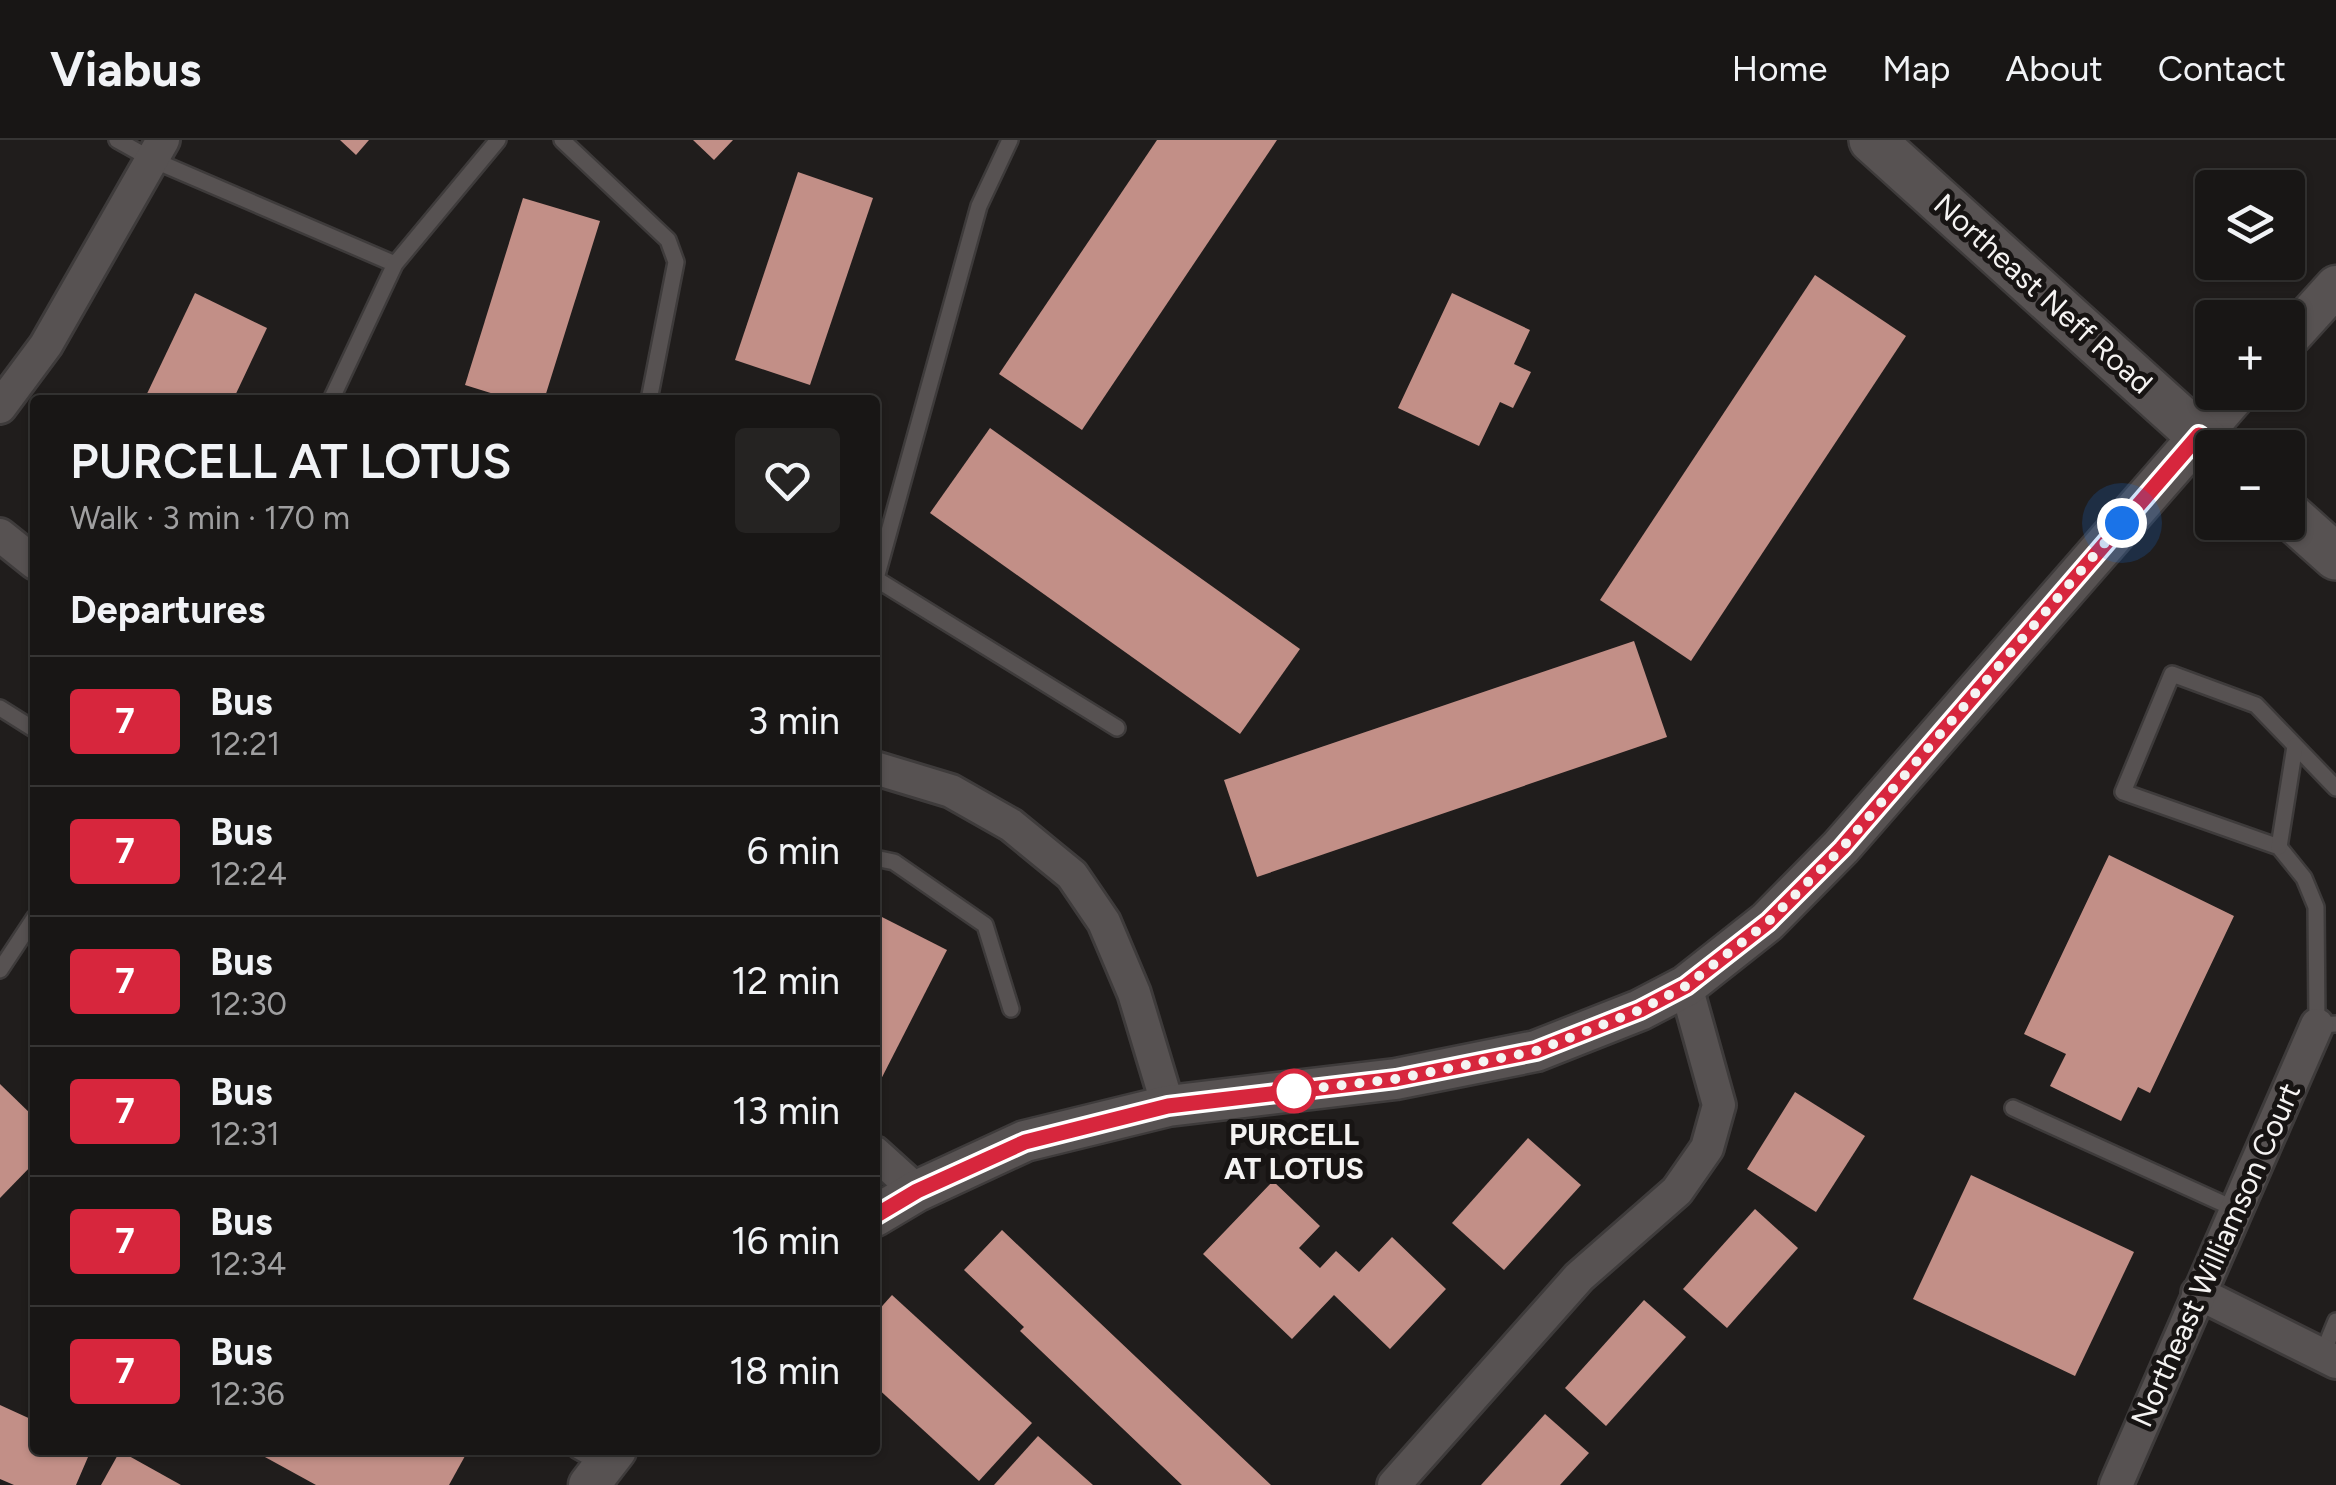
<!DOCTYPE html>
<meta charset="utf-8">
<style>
:root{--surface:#181615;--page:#252322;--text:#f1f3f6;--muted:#9f9fa0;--line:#363534}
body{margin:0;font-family:Figtree,sans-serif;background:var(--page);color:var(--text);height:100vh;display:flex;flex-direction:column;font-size:38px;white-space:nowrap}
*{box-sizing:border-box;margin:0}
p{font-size:32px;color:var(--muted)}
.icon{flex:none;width:55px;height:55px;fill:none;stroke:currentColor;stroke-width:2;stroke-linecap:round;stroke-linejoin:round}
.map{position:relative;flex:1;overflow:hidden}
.panel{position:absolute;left:30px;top:255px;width:850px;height:1060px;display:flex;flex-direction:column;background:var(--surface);border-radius:10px;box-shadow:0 2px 8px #0004,0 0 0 2px var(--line)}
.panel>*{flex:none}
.badge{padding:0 20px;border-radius:8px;font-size:35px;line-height:65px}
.fabs{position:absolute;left:2195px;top:30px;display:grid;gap:20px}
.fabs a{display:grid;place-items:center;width:110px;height:110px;border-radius:10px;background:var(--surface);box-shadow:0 2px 8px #0004,0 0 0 2px var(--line);font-size:50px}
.you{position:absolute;width:50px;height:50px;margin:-25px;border:8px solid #fff;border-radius:50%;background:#1a73e8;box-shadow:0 0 0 15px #1a73e833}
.map>.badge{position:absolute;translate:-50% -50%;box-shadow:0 0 0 5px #fff}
h2{padding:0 40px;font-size:38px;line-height:90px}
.round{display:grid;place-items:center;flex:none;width:105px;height:105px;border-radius:10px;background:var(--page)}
.head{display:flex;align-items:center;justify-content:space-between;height:170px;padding:0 40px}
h1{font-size:48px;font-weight:600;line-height:75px}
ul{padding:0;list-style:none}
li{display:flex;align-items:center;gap:30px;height:130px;padding:0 40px;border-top:2px solid var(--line)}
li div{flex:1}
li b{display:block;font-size:38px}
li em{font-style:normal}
li .badge{min-width:110px;font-weight:700;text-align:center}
header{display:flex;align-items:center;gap:60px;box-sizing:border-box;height:140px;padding:0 50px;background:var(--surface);border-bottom:2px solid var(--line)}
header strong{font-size:48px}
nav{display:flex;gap:55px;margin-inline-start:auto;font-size:35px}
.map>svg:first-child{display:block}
.building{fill:#c28f87}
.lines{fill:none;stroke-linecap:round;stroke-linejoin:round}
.service-casing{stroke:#3e3b3b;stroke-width:20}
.minor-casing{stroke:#3e3b3b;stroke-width:38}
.tertiary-casing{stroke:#3e3b3b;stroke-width:45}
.secondary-casing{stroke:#3e3b3b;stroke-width:50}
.service{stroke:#575252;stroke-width:15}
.minor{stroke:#575252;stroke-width:32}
.tertiary{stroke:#575252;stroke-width:40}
.secondary{stroke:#575252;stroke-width:45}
.line-casing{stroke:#fff;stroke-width:22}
.line{stroke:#d7263d;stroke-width:15}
.walk{stroke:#f5f3f2;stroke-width:10;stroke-dasharray:0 18}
.stop-dot{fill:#fff;stroke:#d7263d;stroke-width:5}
.labels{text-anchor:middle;stroke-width:10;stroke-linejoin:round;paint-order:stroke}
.street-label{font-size:30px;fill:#f5f3f2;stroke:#171413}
.stop-label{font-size:30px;font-weight:bold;fill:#f5f3f2;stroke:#171413}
</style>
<header>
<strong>Viabus</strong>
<nav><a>Home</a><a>Map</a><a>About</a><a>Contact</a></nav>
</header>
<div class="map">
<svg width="2336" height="1345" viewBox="0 0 2336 1345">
<rect width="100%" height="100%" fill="#201d1c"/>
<g class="building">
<polygon points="340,0 369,0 356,15"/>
<polygon points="693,0 733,0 714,20"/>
<polygon points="1157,0 1277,0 1082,290 999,234"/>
<polygon points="798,32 873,58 810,245 735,220"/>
<polygon points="523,58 600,81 544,260 513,260 465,245"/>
<polygon points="1815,135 1906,196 1691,521 1600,460"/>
<polygon points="195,153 267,188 233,260 144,260"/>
<polygon points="1452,153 1530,190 1514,224 1531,232 1513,268 1500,262 1479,306 1398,268"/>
<polygon points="990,288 1300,509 1240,594 930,373"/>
<polygon points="1634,501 1667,597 1257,737 1224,640"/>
<polygon points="2109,715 2234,776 2150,953 2138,947 2121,981 2050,946 2066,914 2024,894"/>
<polygon points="876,774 947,810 875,951 875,776"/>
<polygon points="0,944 35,978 35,1022 0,1058"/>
<polygon points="1795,952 1865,996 1816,1072 1747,1029"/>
<polygon points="1528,998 1581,1045 1504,1130 1452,1083"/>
<polygon points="1971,1035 2134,1112 2075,1236 1913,1159"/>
<polygon points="1273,1041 1320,1086 1299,1108 1320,1128 1336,1111 1359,1132 1392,1097 1446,1149 1390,1209 1334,1155 1292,1199 1203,1114"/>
<polygon points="1755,1069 1798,1108 1727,1188 1683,1149"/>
<polygon points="1002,1090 1271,1345 1182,1345 1020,1191 1024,1187 964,1130"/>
<polygon points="892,1155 1032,1283 979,1341 875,1246 875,1174"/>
<polygon points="1644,1160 1686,1197 1606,1286 1565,1248"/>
<polygon points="0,1265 35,1281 35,1310 91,1310 76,1345 14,1345 0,1339"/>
<polygon points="1545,1274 1589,1313 1560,1345 1481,1345"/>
<polygon points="1038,1296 1093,1345 994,1345"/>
<polygon points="252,1310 453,1310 465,1316 449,1345 316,1345"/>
<polygon points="120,1311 181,1345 101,1345"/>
</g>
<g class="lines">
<g class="service-casing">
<g id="service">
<polyline points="117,0 151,19 395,124"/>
<polyline points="562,0 668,100 676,122 649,260"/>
<polyline points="331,260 395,124 498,0"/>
<polyline points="876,439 1117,588"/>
<polyline points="875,442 979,66 1010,0"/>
<polyline points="0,568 35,590"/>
<polyline points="2336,648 2256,565 2172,534 2123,652 2279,707 2304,738 2316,767 2317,885 2336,884"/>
<polyline points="2279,707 2295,606"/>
<polyline points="875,718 894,722 985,785 1011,869"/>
<polyline points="0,830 35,777"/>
<polyline points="2013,968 2235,1069"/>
<polyline points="2322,1215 2336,1181"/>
<polyline points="576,1310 603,1325"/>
</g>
</g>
<g class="minor-casing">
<g id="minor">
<polyline points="0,267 46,205 163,0"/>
<polyline points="0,395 35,423"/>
<polyline points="875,628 951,651 1011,685 1072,735 1104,782 1134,853 1168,966"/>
<polyline points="875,1013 917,1051"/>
<polyline points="2198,1153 2336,1222"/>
<polyline points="1394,1345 1579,1137 1677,1051 1707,1008 1719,965 1686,846"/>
<polyline points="2116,1345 2317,885"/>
</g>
</g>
<g class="tertiary-casing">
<g id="tertiary">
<polyline points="2288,199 2336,146"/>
<polyline points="875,1076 917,1051 1025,1001 1168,966 1396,939 1536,911 1640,870 1686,846 1767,782 1841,707 2238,252"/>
<polyline points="589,1345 616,1310"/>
</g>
</g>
<g class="secondary-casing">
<g id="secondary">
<polyline points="1872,0 2213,308"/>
<polyline points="2288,374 2336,417"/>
</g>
</g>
<use href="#service" class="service"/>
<use href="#minor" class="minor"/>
<use href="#tertiary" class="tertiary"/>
<use href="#secondary" class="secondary"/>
</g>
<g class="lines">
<g class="line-casing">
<polyline id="line" points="875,1076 917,1051 1025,1002 1168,966 1396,939 1536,911 1640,870 1686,846 1768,782 1842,708 2199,295 2213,308"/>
</g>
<use href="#line" class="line"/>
<polyline class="walk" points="1294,951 1282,952 1396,939 1536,911 1640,870 1686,846 1768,782 1842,708 2122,383"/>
</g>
<circle class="stop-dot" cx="1294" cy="951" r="20"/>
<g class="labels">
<g class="street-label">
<text transform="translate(2043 154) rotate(42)" y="10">Northeast Neff Road</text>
<text transform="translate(2216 1115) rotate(-66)" y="10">Northeast Williamson Court</text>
</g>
<g class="stop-label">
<text x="1294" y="1005">PURCELL<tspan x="1294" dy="34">AT LOTUS</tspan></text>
</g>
</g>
</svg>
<div class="fabs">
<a><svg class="icon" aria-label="layers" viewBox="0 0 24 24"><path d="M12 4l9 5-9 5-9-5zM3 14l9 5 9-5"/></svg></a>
<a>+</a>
<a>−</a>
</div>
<div class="you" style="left:2122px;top:383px"></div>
<section class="panel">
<div class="head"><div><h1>PURCELL AT LOTUS</h1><p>Walk · 3 min · 170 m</p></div><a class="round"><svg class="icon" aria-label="heart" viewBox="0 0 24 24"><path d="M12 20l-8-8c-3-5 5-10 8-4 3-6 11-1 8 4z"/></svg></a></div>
<h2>Departures</h2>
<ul>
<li><span class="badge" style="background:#d7263d;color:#fff">7</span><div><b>Bus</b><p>12:21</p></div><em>3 min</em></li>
<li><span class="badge" style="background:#d7263d;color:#fff">7</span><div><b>Bus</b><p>12:24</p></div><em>6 min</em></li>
<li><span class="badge" style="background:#d7263d;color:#fff">7</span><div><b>Bus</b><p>12:30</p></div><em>12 min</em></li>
<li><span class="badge" style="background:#d7263d;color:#fff">7</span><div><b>Bus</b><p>12:31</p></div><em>13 min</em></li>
<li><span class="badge" style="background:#d7263d;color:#fff">7</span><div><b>Bus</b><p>12:34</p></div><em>16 min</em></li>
<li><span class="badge" style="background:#d7263d;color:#fff">7</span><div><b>Bus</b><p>12:36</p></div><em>18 min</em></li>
</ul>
</section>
</div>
